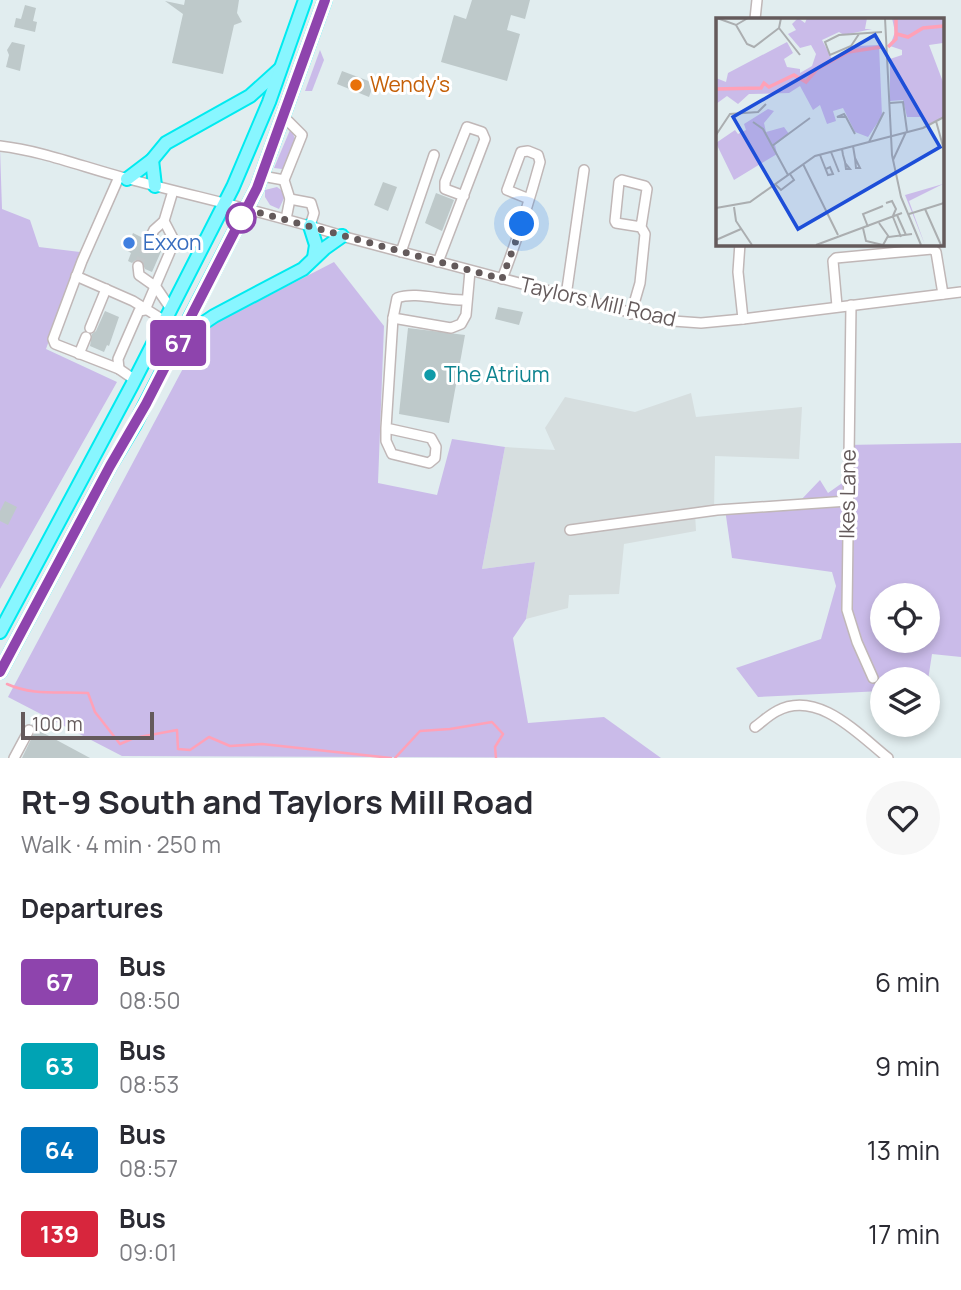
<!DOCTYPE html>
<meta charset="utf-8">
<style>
:root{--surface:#fff;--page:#f7f7f7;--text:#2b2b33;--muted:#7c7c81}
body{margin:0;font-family:Manrope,sans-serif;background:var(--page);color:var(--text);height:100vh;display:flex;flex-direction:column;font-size:26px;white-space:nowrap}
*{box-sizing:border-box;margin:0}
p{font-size:23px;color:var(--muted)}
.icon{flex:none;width:38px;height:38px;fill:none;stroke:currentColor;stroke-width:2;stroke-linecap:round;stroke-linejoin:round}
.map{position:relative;height:758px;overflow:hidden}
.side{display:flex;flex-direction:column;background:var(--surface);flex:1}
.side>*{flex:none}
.badge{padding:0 14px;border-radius:5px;font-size:24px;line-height:46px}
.buttons{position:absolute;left:870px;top:583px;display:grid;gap:14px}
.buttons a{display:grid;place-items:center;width:70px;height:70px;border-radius:50%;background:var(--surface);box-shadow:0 4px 10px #0003;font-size:35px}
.scale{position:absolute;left:21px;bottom:18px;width:133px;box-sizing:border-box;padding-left:7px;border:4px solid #645a5b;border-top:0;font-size:19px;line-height:24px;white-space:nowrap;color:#645a5b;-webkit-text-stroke:5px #fff;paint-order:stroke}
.you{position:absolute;width:35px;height:35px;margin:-18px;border:5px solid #fff;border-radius:50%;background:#1a73e8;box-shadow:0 0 0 10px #1a73e833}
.map>.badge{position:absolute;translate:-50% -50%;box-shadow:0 0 0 4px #fff}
h2{padding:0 21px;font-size:26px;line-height:63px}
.round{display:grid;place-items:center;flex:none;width:74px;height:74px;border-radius:37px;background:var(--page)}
.head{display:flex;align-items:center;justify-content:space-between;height:119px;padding:0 21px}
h1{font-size:33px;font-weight:700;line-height:52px}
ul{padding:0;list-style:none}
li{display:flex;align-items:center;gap:21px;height:84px;padding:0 21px}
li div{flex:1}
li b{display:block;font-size:26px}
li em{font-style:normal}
li .badge{min-width:77px;font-weight:700;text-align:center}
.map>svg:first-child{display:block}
.industrial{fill:#d6dedf}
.green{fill:#cabbe9;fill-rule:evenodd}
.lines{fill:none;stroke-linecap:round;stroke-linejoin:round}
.stream{stroke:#ffa1b7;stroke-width:2.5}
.building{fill:#bec9ca}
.minor-tunnel{stroke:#c2c8ca;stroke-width:9;stroke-dasharray:9 4.5;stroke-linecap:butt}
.minor-casing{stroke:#c0b7b7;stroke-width:12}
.highway-casing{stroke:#00ebf0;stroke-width:16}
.minor{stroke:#fff;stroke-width:9}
.highway{stroke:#88f6ff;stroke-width:12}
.line-casing{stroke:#fff;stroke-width:16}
.line{stroke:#8e44ad;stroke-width:10}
.walk{stroke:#645a5b;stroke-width:7;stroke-dasharray:0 12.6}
.food-dot{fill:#e8710a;stroke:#fff;stroke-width:2.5}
.stop-dot{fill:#fff;stroke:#8e44ad;stroke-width:3.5}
.shop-dot{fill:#3f7fe0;stroke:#fff;stroke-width:2.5}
.culture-dot{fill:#0f9aa8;stroke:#fff;stroke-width:2.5}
.labels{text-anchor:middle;stroke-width:6;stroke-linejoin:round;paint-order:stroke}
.food-label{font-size:21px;fill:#c56008;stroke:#fff;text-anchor:start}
.shop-label{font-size:21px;fill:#366cbe;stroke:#fff;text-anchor:start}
.street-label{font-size:21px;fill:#645a5b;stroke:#fff}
.culture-label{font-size:21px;fill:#0d838f;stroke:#fff;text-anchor:start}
.inset-river{fill:none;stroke:#ffa1b7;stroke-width:3.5}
.inset-road{fill:none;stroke:#abaeb0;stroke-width:2}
.view{fill:#1d4ed8;fill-opacity:0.15;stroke:#1d4ed8;stroke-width:3.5}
.inset-edge{fill:none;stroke:#645a5b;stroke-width:3.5}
</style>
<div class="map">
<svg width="961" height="758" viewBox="0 0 961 758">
<rect width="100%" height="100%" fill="#e1edef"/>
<polygon class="industrial" points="691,393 696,417 802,407 799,459 715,456 714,510 695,512 696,531 624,544 619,594 569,595 568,608 526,619 535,562 482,569 505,447 555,450 545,428 565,397 635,412"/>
<g class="green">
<polygon points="320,50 324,60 312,91 305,91"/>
<path d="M 290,130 C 301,141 291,154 286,167 L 282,169 L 274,168 Z"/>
<polygon points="0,148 2,209 30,220 39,247 80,252 46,349 117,382 0,589"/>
<polygon points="277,187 284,192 284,198 279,209 270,205 265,197 265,190"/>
<polygon points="334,262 384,326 378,483 437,495 452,439 505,447 482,569 535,562 526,619 513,638 528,723 604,717 661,758 122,756 8,697 204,329"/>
<path d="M 961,443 L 961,657 L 932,654 L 928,680 L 882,679 L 882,691 L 758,697 L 736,668 L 821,639 L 836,586 L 832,572 L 732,558 L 725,509 L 800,501 L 820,480 L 828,493 L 845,481 L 845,445 ZM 882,595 L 928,595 L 928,640 L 882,640 Z"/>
</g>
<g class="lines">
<g class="stream">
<path d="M 7,684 C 33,696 60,691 88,693 L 95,712 L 120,744 L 134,738 L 177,730 L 178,749 L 190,750 L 209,737 L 230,746 L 262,744 L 391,758"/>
<polyline points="395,758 420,731 450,729 492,722 503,734 495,747 496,758"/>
</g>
</g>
<g class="building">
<polygon points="185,0 239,0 237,13 242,22 234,25 223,74 172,63 183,14 165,1 184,5"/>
<polygon points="472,0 530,0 525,19 511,15 507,30 520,34 507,81 441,62 454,15 466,19"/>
<polygon points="25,5 36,8 33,21 37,22 35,32 14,27 16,18 21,19"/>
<polygon points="12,42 25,45 20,71 6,67 9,55 7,50"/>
<polygon points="342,71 374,83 369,97 337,84"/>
<polygon points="383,182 397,187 388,211 374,205"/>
<polygon points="436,193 454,200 442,231 425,223"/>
<polygon points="133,233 143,238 143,243 147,246 155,243 163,247 152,272 145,269 141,260 137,259 132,263 128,261 131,253 126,250"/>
<polygon points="498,307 523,312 519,325 495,319"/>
<polygon points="105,311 119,317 109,346 107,345 104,352 90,346 92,334 96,331"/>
<polygon points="408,328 465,335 449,423 399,414"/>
<polygon points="5,501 17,507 8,525 0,521 0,511"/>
<polygon points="36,729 90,758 22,758"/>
</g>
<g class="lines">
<polyline class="minor-tunnel" points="138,266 149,240"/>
<g class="minor-casing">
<g id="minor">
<polyline points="755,19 757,0"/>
<polyline points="284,117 302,135 284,180 290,199 311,203 314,213 310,226"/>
<path d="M 0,146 C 43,151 83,167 125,178 C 200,198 275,214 349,238 L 659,320 L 701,323 L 743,319 L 961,292"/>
<polyline points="262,176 284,180"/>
<polyline points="119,177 82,261 53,339 55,344 119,369 135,380"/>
<polyline points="173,191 164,221 176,244"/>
<polyline points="286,219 290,199"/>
<polyline points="149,240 154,230 164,221"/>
<polyline points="740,243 738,272 743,319"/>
<polyline points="401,252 434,155"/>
<polyline points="438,262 485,139 482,132 467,127 445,182 445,189 464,196"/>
<polyline points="138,266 139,275 156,287 171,309"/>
<polyline points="76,276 133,301 165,321"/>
<path d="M 502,279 C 517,241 529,202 540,162 L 538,155 L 528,151 L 521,152 L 507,190 L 529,199"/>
<polyline points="566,296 584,170"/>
<polyline points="851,305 847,610 857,642 873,678"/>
<polyline points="837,306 833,261 836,258 932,249 936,252 943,294"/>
<polyline points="631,314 640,283 645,234 641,227 647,189 645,186 622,180 619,182 615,221 616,223 641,227"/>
<polyline points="393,318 451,328 461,324 466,315 470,271"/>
<polyline points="90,328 106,289"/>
<polyline points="79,354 86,337"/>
<polyline points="119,369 118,359 139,311 145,310 172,247 176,244 205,241"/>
<path d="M 386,428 L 431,438 L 436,447 L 435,458 L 429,463 L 392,454 L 386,441 L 386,428 L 393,318 L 397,298 C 415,291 444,301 466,300"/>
<polyline points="570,530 717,510 848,501"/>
<path d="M 755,727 C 762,722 769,715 777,711 C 818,689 859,735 888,758"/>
<polyline points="14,758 29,730"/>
</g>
</g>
<g class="highway-casing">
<g id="highway">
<polyline points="152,160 155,186"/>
<polyline points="127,179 152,160 166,143 250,96 280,69"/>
<polyline points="310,226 316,245 314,258"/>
<polyline points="183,337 214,316 303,269 325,248 342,236"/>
<polyline points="0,632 132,385 233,187 269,102 305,0"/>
<polyline points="0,672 110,466 134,426 257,188 325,0"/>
</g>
</g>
<use href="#minor" class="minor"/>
<use href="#highway" class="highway"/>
</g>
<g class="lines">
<g class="line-casing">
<polyline id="line" points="0,672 110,466 146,404 257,188 325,0"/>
</g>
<use href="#line" class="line"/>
<polyline class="walk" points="241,218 246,209 502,279 522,224"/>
</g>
<circle class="food-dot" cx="356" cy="85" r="7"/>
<circle class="stop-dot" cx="241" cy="218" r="14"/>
<circle class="shop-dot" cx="129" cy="243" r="7"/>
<circle class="culture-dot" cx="430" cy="375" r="7"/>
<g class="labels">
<g class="food-label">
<text x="370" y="92">Wendy's</text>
</g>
<g class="shop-label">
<text x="143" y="250">Exxon</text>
</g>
<g class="street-label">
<text transform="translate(598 302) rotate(13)" y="7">Taylors Mill Road</text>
<text transform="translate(848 494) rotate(-89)" y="7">Ikes Lane</text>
</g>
<g class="culture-label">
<text x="444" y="382">The Atrium</text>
</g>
</g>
<g transform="translate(716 18)">
<rect width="228" height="228" fill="#e1edef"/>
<path d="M 82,0 L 89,5 L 91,0 L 151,0 L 149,11 L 156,11 L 128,17 L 123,14 L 106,22 L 116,41 L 141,28 L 163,27 L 166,98 L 152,119 L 139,114 L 127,90 L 117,93 L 120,103 L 111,106 L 104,87 L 97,92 L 84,68 L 73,75 L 33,76 L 22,86 L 11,78 L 0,86 L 0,60 L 10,64 L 12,55 L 71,24 L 77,35 L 68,41 L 71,49 L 84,51 L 84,55 L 96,48 L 100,36 L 95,27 L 84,30 L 72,16 L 80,12 L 76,6 ZM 176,0 L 227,0 L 227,25 L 213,27 L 227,64 L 227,100 L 211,107 L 206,99 L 191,99 L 187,82 L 174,83 L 174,41 L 186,37 L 186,32 L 174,28 L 179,14 ZM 52,91 L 58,93 L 48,105 L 50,114 L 68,109 L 73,116 L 59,127 L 61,136 L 18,162 L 0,125 L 19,112 L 22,116 L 30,112 L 28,106 ZM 227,166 L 193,183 L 209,227 L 189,177 Z" fill="#cabbe9"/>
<path class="inset-river" d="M 181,16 L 192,19 L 207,10 L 228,8M 172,29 L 180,21 L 180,0M 0,71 L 45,70 L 48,65 L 53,69 L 78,57 L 90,64 L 101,51 L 132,34 L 165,29"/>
<path class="inset-road" d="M 1,0 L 20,7 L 32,0M 169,0 L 176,137 L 185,179 L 205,227M 20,7 L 31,26 L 38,29 L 63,10 L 65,0M 63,10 L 84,37M 143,16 L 135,28 L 114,37 L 109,24 L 123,17 L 166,14M 174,85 L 187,84 L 191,113M 130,99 L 121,99 L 128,96 L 130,99 L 139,116M 220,103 L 228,132M 37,104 L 47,111 L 72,157M 0,117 L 14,96 L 42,94 L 50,86M 153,124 L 168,94M 56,128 L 94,100M 137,128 L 139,140 L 140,150 L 144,150 L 139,140M 126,131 L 127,137 L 129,144 L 130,151 L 134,151 L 129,145M 115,134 L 123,154M 104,137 L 112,157 L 117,156 L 114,149 L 110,151M 177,142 L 190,114M 87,146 L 122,217M 59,166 L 65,172 L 78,162 L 74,156M 170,185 L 176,183 L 180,191 L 176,200M 18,189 L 20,203 L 36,227M 0,190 L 34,184 L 99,138 L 207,110 L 228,99M 209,191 L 225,227M 193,196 L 228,185M 181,197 L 190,217M 177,199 L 185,219M 163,205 L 173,219 L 196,216M 152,209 L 147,196 L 167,188M 147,210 L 150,223 L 167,227 L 172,218M 0,222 L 25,211M 100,227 L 186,195"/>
<path class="view" d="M 159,17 L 224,129 L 82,211 L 17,99 Z"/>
<rect width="228" height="228" class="inset-edge"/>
</g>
</svg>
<div class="buttons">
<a><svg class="icon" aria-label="locate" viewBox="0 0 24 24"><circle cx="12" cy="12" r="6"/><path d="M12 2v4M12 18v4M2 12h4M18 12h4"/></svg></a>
<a><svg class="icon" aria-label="layers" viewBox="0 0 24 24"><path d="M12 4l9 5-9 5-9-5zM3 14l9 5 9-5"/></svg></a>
</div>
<div class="scale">100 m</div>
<div class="you" style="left:522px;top:224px"></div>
<b class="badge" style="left:178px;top:343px;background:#8e44ad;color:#fff">67</b>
</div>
<section class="side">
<div class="head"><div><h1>Rt-9 South and Taylors Mill Road</h1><p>Walk · 4 min · 250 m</p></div><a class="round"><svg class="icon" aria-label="heart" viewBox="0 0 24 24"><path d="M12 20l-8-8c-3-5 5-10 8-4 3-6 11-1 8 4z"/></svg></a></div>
<h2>Departures</h2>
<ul>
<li><span class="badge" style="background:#8e44ad;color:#fff">67</span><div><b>Bus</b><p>08:50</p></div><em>6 min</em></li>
<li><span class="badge" style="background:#00a3b4;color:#fff">63</span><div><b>Bus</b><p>08:53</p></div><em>9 min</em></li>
<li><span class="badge" style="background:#0072bc;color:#fff">64</span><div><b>Bus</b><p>08:57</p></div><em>13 min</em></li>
<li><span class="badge" style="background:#d7263d;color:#fff">139</span><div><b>Bus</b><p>09:01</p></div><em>17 min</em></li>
</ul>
</section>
